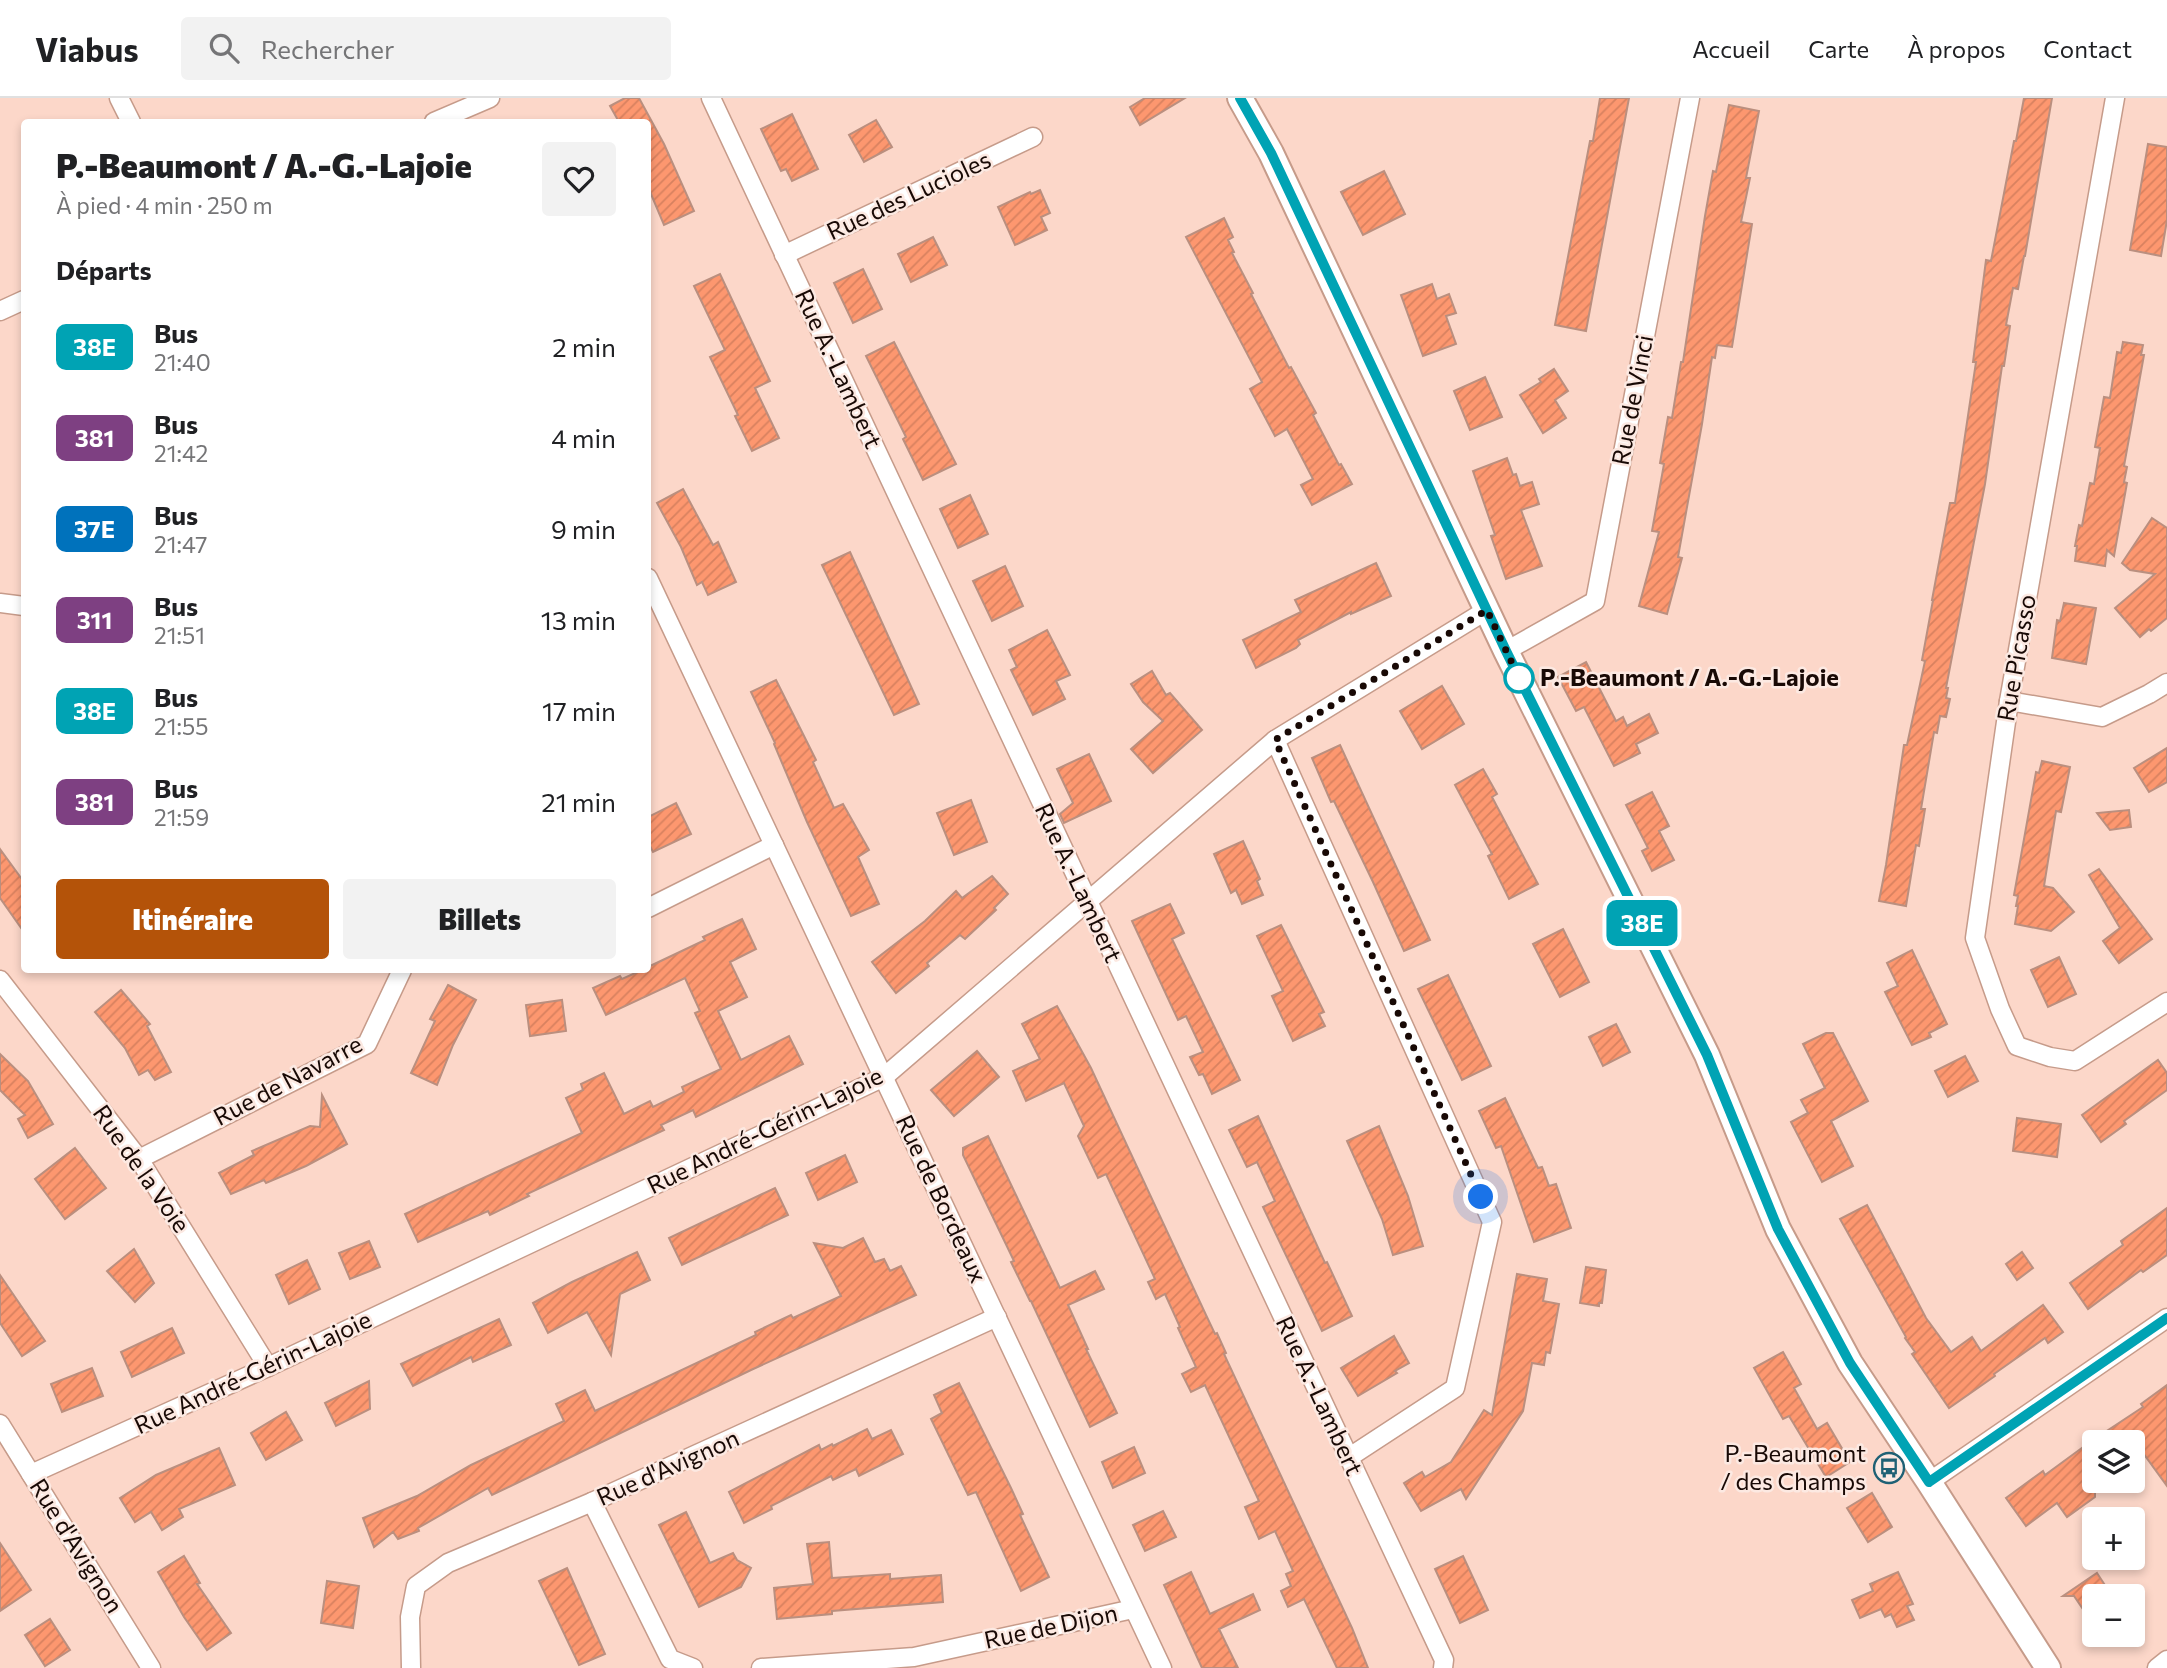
<!DOCTYPE html>
<html lang="fr">
<meta charset="utf-8">
<style>
:root{--surface:#fff;--page:#f2f2f2;--text:#202124;--muted:#757577;--line:#e0e0e0;--accent:#b45309}
body{margin:0;font-family:Commissioner,sans-serif;background:var(--page);color:var(--text);height:100vh;display:flex;flex-direction:column;font-size:26px;white-space:nowrap}
*{box-sizing:border-box;margin:0}
p{font-size:23px;color:var(--muted)}
.icon{flex:none;width:38px;height:38px;fill:none;stroke:currentColor;stroke-width:2;stroke-linecap:round;stroke-linejoin:round}
.map{position:relative;flex:1;overflow:hidden}
.drawer{position:absolute;left:21px;top:21px;width:630px;height:854px;display:flex;flex-direction:column;background:var(--surface);border-radius:7px;box-shadow:0 4px 10px #0003}
.drawer>*{flex:none}
.badge{padding:0 14px;border-radius:10px;font-size:24px;line-height:46px}
.controls{position:absolute;left:2082px;top:1332px;display:grid;gap:14px}
.controls a{display:grid;place-items:center;width:63px;height:63px;border-radius:7px;background:var(--surface);box-shadow:0 4px 10px #0003;font-size:35px}
.you{position:absolute;width:35px;height:35px;margin:-18px;border:5px solid #fff;border-radius:50%;background:#1a73e8;box-shadow:0 0 0 10px #1a73e833}
.map>.badge{position:absolute;translate:-50% -50%;box-shadow:0 0 0 4px #fff}
h2{padding:0 35px;font-size:26px;line-height:63px}
.round{display:grid;place-items:center;flex:none;width:74px;height:74px;border-radius:7px;background:var(--page)}
.overview{display:flex;align-items:center;justify-content:space-between;height:119px;padding:0 35px}
h1{font-size:33px;font-weight:800;line-height:52px}
.action{display:flex;gap:14px;margin-top:auto;padding:14px 35px}
.action a{flex:1;height:80px;border-radius:7px;background:var(--accent);color:#fff;font-size:28px;font-weight:800;line-height:80px;text-align:center}
.action a+a{background:var(--page);color:var(--text)}
ul{padding:0;list-style:none}
li{display:flex;align-items:center;gap:21px;height:91px;padding:0 35px}
li div{flex:1}
li b{display:block;font-size:26px}
li em{font-style:normal}
li .badge{min-width:77px;font-weight:700;text-align:center}
header{display:flex;align-items:center;gap:42px;box-sizing:border-box;height:98px;padding:0 35px;background:var(--surface);border-bottom:2px solid var(--line)}
header strong{font-size:33px}
nav{display:flex;gap:38px;margin-inline-start:auto;font-size:24px}
.search{width:490px;height:63px;background:var(--page);display:flex;align-items:center;gap:18px;box-sizing:border-box;padding:0 24px;border-radius:7px;color:var(--muted);font-size:26px}
.map>svg:first-child{display:block}
.building{fill:url(#building-hatch);stroke:#ba8f7f;stroke-width:2}
.lines{fill:none;stroke-linecap:round;stroke-linejoin:round}
.street-casing{stroke:#c69b8a;stroke-width:21}
.secondary-casing{stroke:#c69b8a;stroke-width:28}
.street{stroke:#fff;stroke-width:18}
.secondary{stroke:#fff;stroke-width:24}
.line-casing{stroke:#fff;stroke-width:16}
.line{stroke:#00a3b4;stroke-width:10}
.walk{stroke:#180905;stroke-width:7;stroke-dasharray:0 12.6}
.stop-dot{fill:#fff;stroke:#00a3b4;stroke-width:3.5}
.labels{text-anchor:middle;stroke-width:5;stroke-linejoin:round;paint-order:stroke}
.street-label{font-size:24px;fill:#180905;stroke:#fce9e2}
.stop-label{font-size:24px;font-weight:bold;fill:#180905;stroke:#fce9e2;text-anchor:start}
.poi-label{font-size:24px;fill:#180905;stroke:#fce9e2;text-anchor:end}
</style>
<header>
<strong>Viabus</strong>
<div class="search"><svg class="icon" aria-label="search" viewBox="0 0 24 24"><circle cx="10" cy="10" r="6"/><path d="M15 15l6 6"/></svg>Rechercher</div>
<nav><a>Accueil</a><a>Carte</a><a>À propos</a><a>Contact</a></nav>
</header>
<div class="map">
<svg width="2167" height="1570" viewBox="0 0 2167 1570">
<defs>
<pattern id="building-hatch" width="6" height="6" patternUnits="userSpaceOnUse" patternTransform="scale(1.75)"><rect width="6" height="6" fill="#fd976f"/><path d="M-1 1l2-2M0 6l6-6M5 7l2-2" fill="none" stroke="#d8815f"/></pattern>
</defs>
<rect width="100%" height="100%" fill="#fcd7c9"/>
<g class="building">
<polygon points="625,0 639,0 664,46 694,113 664,127 648,89 648,24 619,24 610,8"/>
<polygon points="1145,0 1185,0 1140,27 1130,9"/>
<polygon points="1600,0 1629,0 1586,233 1555,227 1590,43 1593,43"/>
<polygon points="2024,0 2052,0 2025,158 2024,158 2018,191 2013,190 2006,227 2010,228 2004,268 2002,268 1985,386 1946,590 1948,590 1946,600 1950,601 1946,619 1940,618 1937,635 1934,634 1921,711 1925,711 1919,748 1916,747 1906,808 1879,803 1886,767 1904,647 1907,647 1925,563 1922,562 1933,502 1932,502 1950,405 1955,405 1976,264 1973,264 1986,162 1991,163 2014,43 2016,43"/>
<polygon points="1729,7 1759,13 1746,80 1750,80 1741,124 1752,126 1732,249 1717,247 1715,260 1712,259 1702,326 1678,459 1682,460 1667,516 1639,508 1659,434 1652,433 1664,366 1660,365 1668,319 1672,320 1681,264 1683,264 1705,118 1713,73 1716,74"/>
<polygon points="792,16 818,71 792,83 786,71 781,73 761,31"/>
<polygon points="876,22 892,49 864,64 849,37"/>
<polygon points="2148,46 2167,49 2167,122 2161,158 2130,152"/>
<polygon points="1384,73 1405,116 1363,137 1341,94"/>
<polygon points="1040,92 1050,115 1041,119 1047,132 1015,147 998,109 1030,94 1031,96"/>
<polygon points="1224,120 1233,139 1228,142 1234,154 1232,155 1253,195 1251,196 1289,270 1291,269 1316,315 1313,317 1339,367 1341,366 1352,386 1312,407 1301,387 1313,381 1287,331 1275,338 1250,291 1262,284 1186,139"/>
<polygon points="933,139 947,167 911,184 898,156"/>
<polygon points="863,171 882,211 853,225 834,185"/>
<polygon points="720,176 770,283 755,290 779,340 752,353 735,318 738,317 710,259 725,252 694,188"/>
<polygon points="1432,186 1437,201 1449,196 1456,215 1446,218 1456,246 1423,258 1401,197"/>
<polygon points="894,244 956,366 923,382 903,341 906,339 866,258"/>
<polygon points="2123,244 2143,247 2141,257 2144,257 2124,368 2127,369 2124,384 2127,385 2114,458 2107,452 2105,468 2075,463 2077,448 2075,448 2079,427 2082,428 2090,385 2094,386 2100,350 2095,349 2104,299 2110,300 2117,254 2121,255"/>
<polygon points="1554,271 1568,293 1555,302 1566,320 1543,335 1520,297 1541,284 1539,281"/>
<polygon points="1485,279 1502,319 1470,332 1454,293"/>
<polygon points="1507,360 1513,377 1516,376 1520,388 1532,384 1539,406 1521,412 1542,468 1506,481 1491,438 1495,437 1473,373"/>
<polygon points="683,391 713,447 718,444 736,484 708,497 702,484 697,487 681,449 657,405"/>
<polygon points="970,397 988,436 958,450 940,411"/>
<polygon points="2152,420 2167,430 2167,520 2151,533 2149,531 2140,539 2115,510 2155,476 2130,472 2122,465"/>
<polygon points="850,454 919,606 894,617 822,467"/>
<polygon points="1376,465 1391,498 1351,516 1351,514 1298,542 1300,546 1296,550 1256,570 1243,542 1301,514 1295,502"/>
<polygon points="1005,468 1023,508 992,523 973,483"/>
<polygon points="2064,505 2096,510 2086,566 2052,560 2057,522 2060,523"/>
<polygon points="1047,532 1070,577 1056,583 1065,601 1033,617 1011,572 1017,569 1009,552"/>
<polygon points="1586,564 1616,623 1623,619 1627,628 1649,616 1658,635 1636,646 1640,655 1614,668 1584,609 1576,613 1558,579"/>
<polygon points="1152,573 1166,597 1170,595 1202,632 1153,675 1131,651 1163,623 1143,604 1131,586"/>
<polygon points="776,582 816,662 813,664 834,710 843,706 869,752 858,759 879,806 851,818 807,724 774,646 775,645 751,594"/>
<polygon points="1442,588 1464,626 1422,651 1400,613"/>
<polygon points="1340,647 1430,842 1404,853 1373,784 1334,703 1331,704 1312,660"/>
<polygon points="2167,650 2167,684 2149,694 2134,670"/>
<polygon points="1089,656 1111,703 1064,725 1060,716 1073,705 1057,671"/>
<polygon points="2042,663 2070,669 2061,714 2056,713 2044,788 2053,790 2074,814 2051,833 2015,826 2018,808 2016,808 2018,798 2014,797 2036,674 2039,675"/>
<polygon points="1483,671 1497,696 1492,699 1538,786 1509,801 1488,758 1492,756 1455,687"/>
<polygon points="1652,694 1669,728 1659,733 1674,762 1652,773 1642,753 1648,750 1626,707"/>
<polygon points="971,702 987,744 954,757 937,715"/>
<polygon points="676,705 691,736 653,754 648,744 648,719"/>
<polygon points="2129,712 2131,729 2110,732 2097,715"/>
<polygon points="1243,743 1260,781 1257,783 1263,797 1242,806 1236,792 1231,795 1214,756"/>
<polygon points="0,751 24,784 24,834 0,800"/>
<polygon points="2099,771 2152,841 2119,865 2103,843 2120,830 2089,777"/>
<polygon points="992,778 1008,796 994,810 996,812 965,841 960,837 927,865 929,868 896,895 872,864 925,823 956,793 962,800"/>
<polygon points="1170,806 1184,835 1172,841 1240,982 1212,996 1203,976 1199,977 1190,959 1203,954 1186,918 1178,922 1132,823"/>
<polygon points="742,821 756,851 730,864 747,899 718,913 741,962 789,938 803,966 696,1019 693,1012 661,1027 664,1032 527,1096 529,1098 490,1117 488,1113 418,1144 405,1116 582,1035 566,1000 583,992 581,986 604,975 624,1016 650,1003 653,1009 684,994 682,989 721,971 695,915 700,913 685,880 606,917 593,890 620,878 622,881 642,872 648,872 648,869 705,842 703,839"/>
<polygon points="1281,827 1324,914 1319,916 1325,928 1293,943 1272,898 1283,893 1257,838"/>
<polygon points="1563,831 1589,884 1560,899 1533,846"/>
<polygon points="1912,852 1947,926 1929,935 1931,939 1912,947 1885,894 1898,888 1887,865"/>
<polygon points="2059,859 2076,896 2048,909 2031,872"/>
<polygon points="1448,877 1491,968 1462,982 1418,891"/>
<polygon points="448,887 476,902 453,947 437,987 411,975 435,923 430,921"/>
<polygon points="121,892 150,926 147,928 171,974 155,982 148,972 139,977 125,950 95,914"/>
<polygon points="562,902 566,933 530,938 526,907"/>
<polygon points="1057,908 1091,970 1206,1217 1215,1236 1217,1235 1226,1255 1224,1256 1352,1530 1368,1570 1337,1570 1304,1501 1288,1509 1281,1493 1291,1488 1286,1476 1293,1473 1275,1433 1259,1441 1245,1409 1259,1403 1205,1287 1191,1294 1182,1276 1196,1269 1178,1230 1180,1229 1165,1196 1156,1201 1148,1184 1155,1181 1106,1076 1098,1080 1078,1038 1084,1028 1064,985 1026,1003 1013,973 1040,961 1022,926"/>
<polygon points="1616,926 1630,954 1603,968 1589,939"/>
<polygon points="1826,935 1833,935 1868,1003 1831,1023 1853,1068 1822,1084 1791,1024 1808,1015 1801,1002 1825,990 1803,946"/>
<polygon points="977,953 999,979 954,1018 931,992"/>
<polygon points="0,956 28,983 53,1026 28,1040 18,1021 25,1017 0,992"/>
<polygon points="1965,958 1978,983 1948,999 1935,973"/>
<polygon points="2158,962 2167,975 2167,992 2124,1023 2126,1026 2101,1044 2082,1017"/>
<polygon points="322,997 347,1046 306,1068 266,1085 264,1082 231,1096 219,1075 254,1057 252,1053 310,1028 320,1029"/>
<polygon points="1505,1000 1538,1070 1542,1069 1549,1088 1556,1086 1571,1130 1534,1144 1501,1048 1496,1050 1479,1013"/>
<polygon points="1258,1018 1325,1165 1327,1164 1352,1218 1322,1233 1263,1109 1275,1103 1257,1064 1247,1069 1229,1032"/>
<polygon points="2017,1020 2061,1026 2057,1059 2013,1053"/>
<polygon points="1379,1028 1408,1098 1423,1148 1393,1157 1382,1121 1347,1043"/>
<polygon points="988,1038 1060,1190 1095,1173 1104,1191 1068,1207 1088,1251 1086,1251 1117,1315 1090,1329 1031,1203 1030,1203 1011,1164 1014,1163 963,1057 963,1050"/>
<polygon points="75,1050 106,1090 65,1121 35,1081"/>
<polygon points="845,1057 857,1084 818,1102 806,1075"/>
<polygon points="775,1090 788,1117 682,1167 669,1140"/>
<polygon points="1867,1107 1926,1220 1951,1254 1972,1239 1981,1253 2043,1207 2063,1234 2048,1245 2045,1240 1994,1276 1995,1278 1949,1310 1912,1256 1915,1254 1905,1240 1906,1239 1840,1121"/>
<polygon points="2167,1110 2167,1157 2143,1174 2141,1172 2088,1211 2070,1185 2123,1147 2121,1143"/>
<polygon points="863,1140 875,1164 884,1161 890,1173 901,1168 916,1197 751,1272 492,1397 488,1390 418,1430 419,1433 398,1441 393,1434 374,1449 363,1420 417,1398 471,1367 564,1323 556,1306 585,1292 595,1313 756,1237 755,1234 791,1217 793,1220 841,1198 814,1145 843,1150"/>
<polygon points="369,1143 380,1169 350,1181 339,1155"/>
<polygon points="134,1151 154,1185 135,1204 107,1173"/>
<polygon points="637,1154 650,1182 620,1196 611,1257 587,1214 548,1235 533,1205 572,1184"/>
<polygon points="2022,1154 2033,1170 2017,1182 2006,1166"/>
<polygon points="307,1162 320,1191 289,1206 276,1177"/>
<polygon points="1586,1169 1606,1172 1602,1205 1599,1205 1599,1208 1580,1205"/>
<polygon points="1517,1176 1547,1181 1543,1203 1559,1206 1550,1255 1546,1254 1544,1267 1532,1265 1523,1313 1466,1401 1461,1391 1421,1413 1404,1385 1422,1374 1425,1379 1451,1364 1484,1312 1492,1317"/>
<polygon points="0,1177 45,1243 22,1258 0,1225"/>
<polygon points="499,1221 511,1247 473,1264 471,1259 413,1288 401,1266"/>
<polygon points="172,1230 184,1255 132,1279 121,1254"/>
<polygon points="1394,1238 1409,1265 1395,1273 1397,1275 1358,1298 1341,1270"/>
<polygon points="1783,1254 1801,1286 1794,1290 1817,1331 1827,1325 1850,1364 1826,1379 1789,1318 1783,1321 1754,1270"/>
<polygon points="92,1270 103,1298 62,1314 51,1286"/>
<polygon points="369,1283 370,1311 336,1328 325,1305"/>
<polygon points="959,1285 1011,1390 1023,1416 1020,1417 1049,1479 1021,1493 976,1394 968,1397 931,1321 942,1315 934,1297"/>
<polygon points="2167,1287 2167,1388 2135,1344 2095,1344 2095,1399 2067,1419 2057,1405 2026,1428 2006,1400 2043,1373 2045,1377 2090,1344 2143,1309 2141,1306"/>
<polygon points="286,1314 302,1342 266,1362 251,1335"/>
<polygon points="867,1331 872,1341 891,1332 903,1356 859,1378 856,1371 833,1382 831,1378 771,1408 772,1411 744,1425 729,1394 819,1347 821,1352 832,1346 833,1348"/>
<polygon points="1134,1349 1145,1375 1113,1390 1102,1364"/>
<polygon points="219,1350 235,1387 179,1411 183,1419 162,1432 151,1414 135,1424 120,1400 156,1377"/>
<polygon points="1872,1395 1892,1429 1868,1444 1847,1410"/>
<polygon points="1163,1413 1176,1439 1145,1453 1133,1427"/>
<polygon points="686,1414 710,1465 733,1455 737,1462 751,1470 741,1489 699,1509 659,1427"/>
<polygon points="829,1444 832,1480 890,1476 890,1481 941,1477 943,1504 832,1513 832,1516 777,1521 774,1490 813,1486 807,1446"/>
<polygon points="0,1445 31,1492 0,1513"/>
<polygon points="184,1458 200,1485 197,1486 231,1535 207,1552 184,1519 158,1474"/>
<polygon points="1463,1458 1488,1512 1460,1525 1435,1471"/>
<polygon points="567,1470 605,1556 579,1567 539,1483"/>
<polygon points="1191,1474 1210,1516 1253,1496 1260,1512 1219,1531 1238,1570 1202,1570 1164,1487"/>
<polygon points="1898,1474 1913,1506 1907,1508 1914,1522 1897,1529 1891,1516 1885,1519 1881,1511 1860,1520 1852,1502 1873,1493 1870,1486"/>
<polygon points="2097,1475 2112,1498 2095,1498 2095,1529 2074,1498 2063,1498"/>
<polygon points="327,1483 359,1488 353,1530 321,1525"/>
<polygon points="50,1521 70,1552 45,1568 25,1537"/>
</g>
<g class="lines">
<g class="street-casing">
<g id="street">
<polyline points="119,0 131,24"/>
<polyline points="711,0 1444,1562 1443,1570"/>
<polyline points="2115,0 2009,603 1975,840 2000,911 2017,948 2050,959 2075,963 2167,904"/>
<polyline points="434,24 490,0"/>
<polyline points="784,157 1033,39"/>
<polyline points="0,213 24,202"/>
<polyline points="648,480 1162,1570"/>
<polyline points="0,505 24,508"/>
<polyline points="1506,553 1595,503 1690,0"/>
<polyline points="2009,603 2102,619 2149,596 2167,585"/>
<polyline points="1275,642 1492,1124 1455,1290 1348,1360"/>
<polyline points="648,810 774,747"/>
<polyline points="0,882 139,1061 268,1269"/>
<polyline points="139,1061 367,946 402,872"/>
<polyline points="0,1326 151,1570"/>
<polyline points="31,1376 268,1269 884,979 1275,642 1487,512"/>
<polyline points="1929,1384 2167,1220"/>
<polyline points="592,1404 670,1561 693,1570"/>
<polyline points="411,1570 410,1519 416,1488 448,1465 592,1404 997,1219"/>
<polyline points="761,1570 914,1559 1133,1511"/>
<polyline points="2157,1570 2167,1562"/>
</g>
</g>
<g class="secondary-casing">
<polyline id="secondary" points="1240,0 1271,55 1506,553 1707,957 1778,1131 1850,1265 1929,1384 2048,1570"/>
</g>
<use href="#street" class="street"/>
<use href="#secondary" class="secondary"/>
</g>
<g class="lines">
<g class="line-casing">
<polyline id="line" points="1240,0 1271,55 1506,553 1707,957 1778,1131 1850,1265 1929,1384 2167,1220"/>
</g>
<use href="#line" class="line"/>
<polyline class="walk" points="1481,1099 1275,642 1487,512 1519,580"/>
</g>
<defs>
<g id="bus-ring" transform="scale(1.575)"><circle r="9.5" fill="#fce9e2" stroke="#1f6175" stroke-width="1.5"/><path d="M-5-6H5V4H4V6H2V4H-2V6H-4V4H-5ZM-3.5-4V0h7V-4ZM-3.5 1.2v1.5H-2V1.2ZM2 1.2v1.5H3.5V1.2Z" fill="#1f6175"/></g>
</defs>
<g fill-rule="evenodd">
<use href="#bus-ring" x="1889" y="1370"/>
</g>
<circle class="stop-dot" cx="1519" cy="580" r="14"/>
<g class="labels">
<g class="street-label">
<text transform="translate(909 98) rotate(-25)" y="8">Rue des Lucioles</text>
<text transform="translate(838 271) rotate(65)" y="8">Rue A.-Lambert</text>
<text transform="translate(1633 302) rotate(-79)" y="8">Rue de Vinci</text>
<text transform="translate(2017 560) rotate(-80)" y="8">Rue Picasso</text>
<text transform="translate(1078 785) rotate(65)" y="8">Rue A.-Lambert</text>
<text transform="translate(288 983) rotate(-28)" y="8">Rue de Navarre</text>
<text transform="translate(765 1033) rotate(-26)" y="8">Rue André-Gérin-Lajoie</text>
<text transform="translate(141 1071) rotate(55)" y="8">Rue de la Voie</text>
<text transform="translate(941 1101) rotate(65)" y="8">Rue de Bordeaux</text>
<text transform="translate(253 1275) rotate(-25)" y="8">Rue André-Gérin-Lajoie</text>
<text transform="translate(1319 1298) rotate(65)" y="8">Rue A.-Lambert</text>
<text transform="translate(668 1370) rotate(-24)" y="8">Rue d'Avignon</text>
<text transform="translate(76 1448) rotate(58)" y="8">Rue d'Avignon</text>
<text transform="translate(1051 1529) rotate(-12)" y="8">Rue de Dijon</text>
</g>
<g class="stop-label">
<text x="1540" y="588">P.-Beaumont / A.-G.-Lajoie</text>
</g>
<g class="poi-label">
<text x="1866" y="1364">P.-Beaumont<tspan x="1866" dy="28">/ des Champs</tspan></text>
</g>
</g>
</svg>
<div class="controls">
<a><svg class="icon" aria-label="layers" viewBox="0 0 24 24"><path d="M12 4l9 5-9 5-9-5zM3 14l9 5 9-5"/></svg></a>
<a>+</a>
<a>−</a>
</div>
<div class="you" style="left:1481px;top:1099px"></div>
<b class="badge" style="left:1642px;top:825px;background:#00a3b4;color:#fff">38E</b>
<section class="drawer">
<div class="overview"><div><h1>P.-Beaumont / A.-G.-Lajoie</h1><p>À pied · 4 min · 250 m</p></div><a class="round"><svg class="icon" aria-label="heart" viewBox="0 0 24 24"><path d="M12 20l-8-8c-3-5 5-10 8-4 3-6 11-1 8 4z"/></svg></a></div>
<h2>Départs</h2>
<ul>
<li><span class="badge" style="background:#00a3b4;color:#fff">38E</span><div><b>Bus</b><p>21:40</p></div><em>2 min</em></li>
<li><span class="badge" style="background:#7e4082;color:#fff">381</span><div><b>Bus</b><p>21:42</p></div><em>4 min</em></li>
<li><span class="badge" style="background:#0072bc;color:#fff">37E</span><div><b>Bus</b><p>21:47</p></div><em>9 min</em></li>
<li><span class="badge" style="background:#7e4082;color:#fff">311</span><div><b>Bus</b><p>21:51</p></div><em>13 min</em></li>
<li><span class="badge" style="background:#00a3b4;color:#fff">38E</span><div><b>Bus</b><p>21:55</p></div><em>17 min</em></li>
<li><span class="badge" style="background:#7e4082;color:#fff">381</span><div><b>Bus</b><p>21:59</p></div><em>21 min</em></li>
</ul>
<div class="action"><a>Itinéraire</a><a>Billets</a></div>
</section>
</div>
